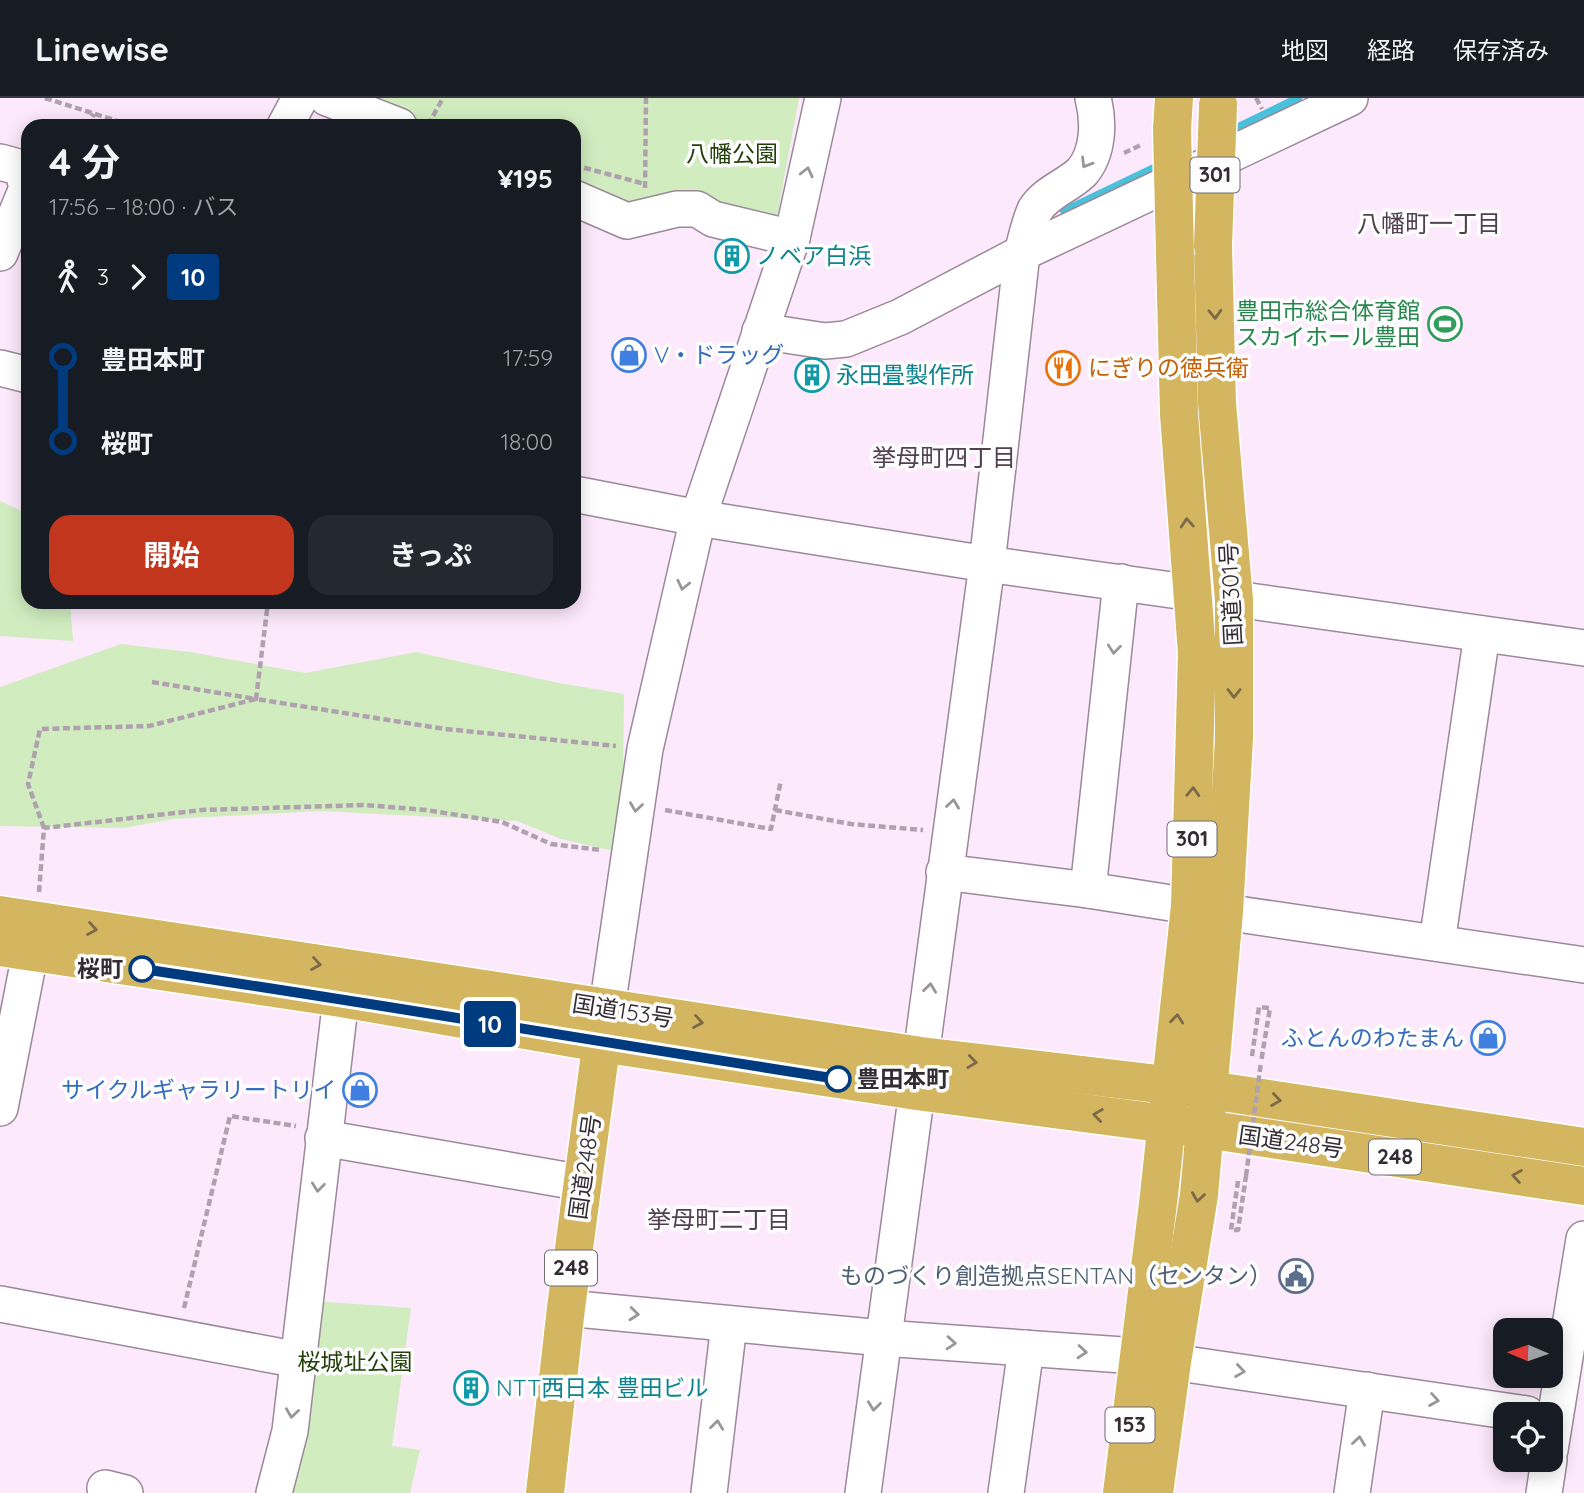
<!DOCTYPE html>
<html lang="ja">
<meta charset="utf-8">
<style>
:root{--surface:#171b24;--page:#242831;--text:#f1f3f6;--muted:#9ea1a6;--line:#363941;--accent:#c1361c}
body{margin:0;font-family:Quicksand,"Noto Sans JP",sans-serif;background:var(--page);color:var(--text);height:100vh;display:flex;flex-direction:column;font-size:26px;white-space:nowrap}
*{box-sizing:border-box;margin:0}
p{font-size:23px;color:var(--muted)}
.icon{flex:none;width:38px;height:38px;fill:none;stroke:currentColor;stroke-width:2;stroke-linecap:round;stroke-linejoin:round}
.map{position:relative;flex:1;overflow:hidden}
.side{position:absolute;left:21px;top:21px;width:560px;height:490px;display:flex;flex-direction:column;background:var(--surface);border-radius:21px;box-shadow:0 4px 18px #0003}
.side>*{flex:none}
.badge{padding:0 14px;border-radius:5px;font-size:24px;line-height:46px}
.needle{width:46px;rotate:272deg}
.tools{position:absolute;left:1493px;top:1220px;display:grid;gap:14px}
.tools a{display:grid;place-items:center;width:70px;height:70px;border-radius:14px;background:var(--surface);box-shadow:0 4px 18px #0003;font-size:35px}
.map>.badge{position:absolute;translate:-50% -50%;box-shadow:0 0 0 4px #fff}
.legs{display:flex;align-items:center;gap:10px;height:77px;padding:0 28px;font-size:23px}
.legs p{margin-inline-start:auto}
.overview{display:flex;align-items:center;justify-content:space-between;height:119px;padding:0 28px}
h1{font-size:38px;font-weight:700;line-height:52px}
.button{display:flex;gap:14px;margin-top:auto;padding:14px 28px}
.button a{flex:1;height:80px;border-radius:21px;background:var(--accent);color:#fff;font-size:28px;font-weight:700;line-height:80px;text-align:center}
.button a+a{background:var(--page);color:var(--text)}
ul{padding:0 28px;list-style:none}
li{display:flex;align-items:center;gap:24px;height:84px;font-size:26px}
li i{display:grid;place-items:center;width:10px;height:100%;margin:0 9px;background:currentColor}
li i::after{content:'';width:18px;height:18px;margin:-9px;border:5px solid;border-radius:50%;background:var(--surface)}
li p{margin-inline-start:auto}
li:first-child i{background:linear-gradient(#0000 50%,currentColor 0)}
li:last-child i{background:linear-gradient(currentColor 50%,#0000 0)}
header{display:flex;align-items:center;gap:42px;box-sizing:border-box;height:98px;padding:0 35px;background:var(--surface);border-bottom:2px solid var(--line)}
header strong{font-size:33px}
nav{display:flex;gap:38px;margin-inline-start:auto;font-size:24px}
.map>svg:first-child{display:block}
.green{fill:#d1edc0}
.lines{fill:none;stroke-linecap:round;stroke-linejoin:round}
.stream{stroke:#49c1da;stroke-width:8}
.minor-casing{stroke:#9b899a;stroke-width:38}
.highway-casing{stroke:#fff;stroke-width:41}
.path{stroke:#b0a1af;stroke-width:4.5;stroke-dasharray:7 3.5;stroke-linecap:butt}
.minor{stroke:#fff;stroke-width:35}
.highway{stroke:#d4b661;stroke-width:38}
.highway-bridge-casing{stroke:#fff;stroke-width:41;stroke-linecap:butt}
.path-bridge{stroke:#b0a1af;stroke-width:4.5;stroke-dasharray:7 3.5;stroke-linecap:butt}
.highway-bridge{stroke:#d4b661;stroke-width:38}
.oneway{stroke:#999699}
.oneway2{stroke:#7b6a48}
.line-1-casing{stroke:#fff;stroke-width:16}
.line-1{stroke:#003b80;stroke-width:10}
.stop-1-dot{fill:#fff;stroke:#003b80;stroke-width:3.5}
.labels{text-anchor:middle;stroke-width:7;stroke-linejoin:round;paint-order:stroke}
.shield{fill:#fdfdfd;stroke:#706b70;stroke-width:2}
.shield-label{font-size:21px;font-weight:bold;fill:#332c33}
.park-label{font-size:23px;fill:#233f0a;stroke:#fdfdfd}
.culture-label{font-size:23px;fill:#0d838f;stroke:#fdfdfd;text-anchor:start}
.leisure-label{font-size:23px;fill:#27864d;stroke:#fdfdfd;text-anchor:end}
.shop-label{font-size:23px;fill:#366cbe;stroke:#fdfdfd;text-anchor:end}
.food-label{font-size:23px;fill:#c56008;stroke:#fdfdfd;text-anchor:start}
.street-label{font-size:23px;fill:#332c33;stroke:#fdfdfd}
.stop-label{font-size:23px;font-weight:bold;fill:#332c33;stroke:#fdfdfd;text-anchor:end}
.service-label{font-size:23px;fill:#4e5e75;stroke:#fdfdfd;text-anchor:end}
.neighbourhood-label{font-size:24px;fill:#514150;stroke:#fdfdfd}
</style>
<header>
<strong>Linewise</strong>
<nav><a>地図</a><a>経路</a><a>保存済み</a></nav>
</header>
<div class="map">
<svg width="1584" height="1395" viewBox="0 0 1584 1395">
<rect width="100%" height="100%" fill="#fde9fc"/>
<g class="green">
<polygon points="345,0 799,0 776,124 663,96 629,113 574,93 574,28 394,28"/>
<polygon points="0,403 28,416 28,504 70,504 73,543 0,538"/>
<polygon points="121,546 190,554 305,575 416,554 559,585 624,596 622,755 561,741 517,723 320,713 173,721 124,730 0,728 0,589"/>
<polygon points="314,1203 411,1210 392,1348 420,1352 410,1395 281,1395"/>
</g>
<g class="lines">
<g class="stream">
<polyline points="1228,34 1298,0"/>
<polyline points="1064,113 1162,66"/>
</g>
<g class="minor-casing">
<g id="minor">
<polyline points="327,0 399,28"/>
<polyline points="285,28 300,0"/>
<polyline points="0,64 22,70 27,90 0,155"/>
<polyline points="574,100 627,123 677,111 697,111 713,121 792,140"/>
<polyline points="760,233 825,243 846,241 900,219 1022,155 1350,0"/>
<polyline points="0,270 28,277"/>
<polyline points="574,396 698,420 987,466 1584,550"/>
<polyline points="944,774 1088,792 1190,808"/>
<polyline points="1088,792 1121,484"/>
<polyline points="1224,814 1584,867"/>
<polyline points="1437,845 1482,536"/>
<polyline points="607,910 645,651 698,420 792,140 823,0"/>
<path d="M 921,958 L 987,466 L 1022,155 C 1026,141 1029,125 1035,112 C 1046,94 1068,88 1082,74 C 1099,54 1099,23 1093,0"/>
<polyline points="0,1010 36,825"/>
<polyline points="323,1040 583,1085"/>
<polyline points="0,1206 299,1262"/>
<polyline points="566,1210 883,1240 1137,1258"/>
<polyline points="1172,1264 1527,1316"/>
<polyline points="1550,1352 1584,1141"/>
<polyline points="105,1390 125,1395"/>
<polyline points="274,1395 290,1333 341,900"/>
<polyline points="709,1395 729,1226"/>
<polyline points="863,1395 917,993"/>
<polyline points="1006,1395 1026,1250"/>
<polyline points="1352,1395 1367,1292"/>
<polyline points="1544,1395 1549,1362"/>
</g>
</g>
<g class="highway-casing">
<g id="highway">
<polyline points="1172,31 1174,0"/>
<polyline points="0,817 921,958 1209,992 1584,1049"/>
<polyline points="0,849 341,900 601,945 917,993 1205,1031 1584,1088"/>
<polyline points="545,1395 566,1210 605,919"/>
<polyline points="1122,1395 1159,1097 1190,808 1197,555 1179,316 1175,157"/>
<polyline points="1154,1395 1172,1264 1199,1097 1224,814 1234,641 1234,502 1217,305 1213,148"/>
</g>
</g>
<g class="path">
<polyline points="45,0 133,28"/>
<polyline points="1256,0 1262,11"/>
<polyline points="428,27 443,0"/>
<polyline points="87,28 94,16"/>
<polyline points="1124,55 1141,47"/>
<polyline points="574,67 645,86"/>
<polyline points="645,90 646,0"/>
<polyline points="152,584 256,601 268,504"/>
<polyline points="665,712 771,731 781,682"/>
<polyline points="775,712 851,726 923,732"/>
<polyline points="44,730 28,686 40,631 149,628 256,601 445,631 616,648"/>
<polyline points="39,794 44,730 202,712 365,707 426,712 502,724 551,746 601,752"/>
<polyline points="1252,958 1259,909 1270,910 1261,964"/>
<polyline points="1238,1083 1231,1132 1238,1132 1246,1078"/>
<polyline points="184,1210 230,1018 296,1028"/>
</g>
<use href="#minor" class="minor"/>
<use href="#highway" class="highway"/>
<g class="highway-bridge-casing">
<g id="highway-bridge">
<polyline points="1172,31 1175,157"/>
<polyline points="1213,148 1218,7"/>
</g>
</g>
<polyline class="path-bridge" points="1246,1078 1261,964"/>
<use href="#highway-bridge" class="highway-bridge"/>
</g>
<defs><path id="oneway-chevron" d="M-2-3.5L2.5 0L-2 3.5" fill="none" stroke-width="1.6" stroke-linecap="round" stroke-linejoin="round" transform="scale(1.75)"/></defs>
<g class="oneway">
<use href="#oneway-chevron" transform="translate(1086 65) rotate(121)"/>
<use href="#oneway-chevron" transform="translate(807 74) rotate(-77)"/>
<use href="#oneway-chevron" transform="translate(683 487) rotate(103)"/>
<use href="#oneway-chevron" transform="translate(1114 551) rotate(96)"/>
<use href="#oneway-chevron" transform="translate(953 706) rotate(-82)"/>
<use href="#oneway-chevron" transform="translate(636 709) rotate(98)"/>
<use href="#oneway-chevron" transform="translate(930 890) rotate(-83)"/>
<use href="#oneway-chevron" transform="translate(318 1089) rotate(96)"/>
<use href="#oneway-chevron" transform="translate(634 1216) rotate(6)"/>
<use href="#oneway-chevron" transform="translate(951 1245) rotate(4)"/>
<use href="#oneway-chevron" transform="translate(1082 1254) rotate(5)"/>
<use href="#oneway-chevron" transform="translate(1240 1273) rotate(8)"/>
<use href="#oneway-chevron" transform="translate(1434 1302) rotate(9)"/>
<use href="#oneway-chevron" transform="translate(874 1308) rotate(97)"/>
<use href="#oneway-chevron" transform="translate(292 1315) rotate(98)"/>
<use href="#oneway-chevron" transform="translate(717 1327) rotate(-83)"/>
<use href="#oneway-chevron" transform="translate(1359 1343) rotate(-82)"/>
</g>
<g class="oneway2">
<use href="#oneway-chevron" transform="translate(1215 216) rotate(88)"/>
<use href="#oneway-chevron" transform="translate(1187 425) rotate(-94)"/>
<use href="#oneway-chevron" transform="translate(1234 595) rotate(90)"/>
<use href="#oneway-chevron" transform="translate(1193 694) rotate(-88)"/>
<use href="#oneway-chevron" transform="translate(92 831) rotate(9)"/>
<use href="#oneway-chevron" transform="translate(316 866) rotate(9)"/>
<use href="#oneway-chevron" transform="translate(1177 921) rotate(-84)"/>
<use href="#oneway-chevron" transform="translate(698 924) rotate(9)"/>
<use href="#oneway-chevron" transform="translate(972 964) rotate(7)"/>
<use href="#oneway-chevron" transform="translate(1276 1002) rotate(8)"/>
<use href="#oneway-chevron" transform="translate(1098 1017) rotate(-172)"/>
<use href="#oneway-chevron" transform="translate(1517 1078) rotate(-171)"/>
<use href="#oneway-chevron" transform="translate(1198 1099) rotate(98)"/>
</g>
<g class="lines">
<g class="line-1-casing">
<path id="line-1" d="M 142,871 C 374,905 605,945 838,981"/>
</g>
<use href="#line-1" class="line-1"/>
</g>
<defs>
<g id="building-ring" transform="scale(1.75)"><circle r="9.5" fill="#fdfdfd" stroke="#0f9aa8" stroke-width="1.5"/><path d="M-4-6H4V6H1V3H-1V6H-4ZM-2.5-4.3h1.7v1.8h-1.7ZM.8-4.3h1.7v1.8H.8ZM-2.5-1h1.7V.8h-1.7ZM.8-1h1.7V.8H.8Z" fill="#0f9aa8"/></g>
<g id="stadium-ring" transform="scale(1.75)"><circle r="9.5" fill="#fdfdfd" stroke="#2e9e5b" stroke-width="1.5"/><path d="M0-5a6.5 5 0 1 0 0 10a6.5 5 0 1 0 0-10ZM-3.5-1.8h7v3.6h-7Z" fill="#2e9e5b"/></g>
<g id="shop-ring" transform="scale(1.75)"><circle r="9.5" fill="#fdfdfd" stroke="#3f7fe0" stroke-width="1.5"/><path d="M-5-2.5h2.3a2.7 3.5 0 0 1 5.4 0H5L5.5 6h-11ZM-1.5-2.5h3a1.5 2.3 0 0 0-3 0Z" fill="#3f7fe0"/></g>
<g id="restaurant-ring" transform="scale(1.75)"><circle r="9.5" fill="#fdfdfd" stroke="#e8710a" stroke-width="1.5"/><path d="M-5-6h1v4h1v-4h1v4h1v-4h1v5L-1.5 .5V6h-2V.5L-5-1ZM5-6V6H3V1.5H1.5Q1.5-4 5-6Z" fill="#e8710a"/></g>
<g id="civic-ring" transform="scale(1.75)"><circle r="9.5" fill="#fdfdfd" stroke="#5c6f8a" stroke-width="1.5"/><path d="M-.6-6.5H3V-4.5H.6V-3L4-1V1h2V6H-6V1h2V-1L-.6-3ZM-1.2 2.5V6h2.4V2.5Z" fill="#5c6f8a"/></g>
</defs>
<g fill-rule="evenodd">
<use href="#building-ring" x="732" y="158"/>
<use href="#stadium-ring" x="1445" y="226"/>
<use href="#shop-ring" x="629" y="257"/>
<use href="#restaurant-ring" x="1063" y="270"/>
<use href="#building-ring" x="812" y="277"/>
<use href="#shop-ring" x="1488" y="940"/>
<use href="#shop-ring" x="360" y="992"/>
<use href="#civic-ring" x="1296" y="1178"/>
<use href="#building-ring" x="471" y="1290"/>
</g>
<g class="stop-1-dot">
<circle cx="142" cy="871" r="12"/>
<circle cx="838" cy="981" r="12"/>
</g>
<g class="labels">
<g class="shield">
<rect x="1190.5" y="59.5" width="49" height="35" rx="5"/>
<rect x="1167.5" y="723.5" width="49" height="35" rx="5"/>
<rect x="1369" y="1041.5" width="52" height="35" rx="5"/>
<rect x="545" y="1152.5" width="52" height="35" rx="5"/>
<rect x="1105.5" y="1309.5" width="49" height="35" rx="5"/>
</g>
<g class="shield-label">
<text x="1215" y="84">301</text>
<text x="1192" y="748">301</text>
<text x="1395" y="1066">248</text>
<text x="571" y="1177">248</text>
<text x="1130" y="1334">153</text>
</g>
<g class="park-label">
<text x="732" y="64">八幡公園</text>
<text x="355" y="1272">桜城址公園</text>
</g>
<g class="culture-label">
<text x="756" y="166">ノベア白浜</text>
<text x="836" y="285">永田畳製作所</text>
<text x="496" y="1298">NTT西日本 豊田ビル</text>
</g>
<g class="leisure-label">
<text x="1420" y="221">豊田市総合体育館<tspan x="1420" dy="26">スカイホール豊田</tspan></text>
</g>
<g class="shop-label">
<text x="654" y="265" text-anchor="start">V・ドラッグ</text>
<text x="1464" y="948">ふとんのわたまん</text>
<text x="336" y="1000">サイクルギャラリートリイ</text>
</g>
<g class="food-label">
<text x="1088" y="278">にぎりの徳兵衛</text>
</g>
<g class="street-label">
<text transform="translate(1231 496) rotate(-93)" y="8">国道301号</text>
<text transform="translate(623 913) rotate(9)" y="8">国道153号</text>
<text transform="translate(1291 1044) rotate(8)" y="8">国道248号</text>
<text transform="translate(585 1069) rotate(-82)" y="8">国道248号</text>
</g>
<g class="stop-label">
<text x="123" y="879">桜町</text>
<text x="857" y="989" text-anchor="start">豊田本町</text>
</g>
<g class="service-label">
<text x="1272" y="1186">ものづくり創造拠点SENTAN（センタン）</text>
</g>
<g class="neighbourhood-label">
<text x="1429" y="134">八幡町一丁目</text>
<text x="944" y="368">挙母町四丁目</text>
<text x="719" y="1130">挙母町二丁目</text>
</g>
</g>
</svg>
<div class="tools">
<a><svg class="needle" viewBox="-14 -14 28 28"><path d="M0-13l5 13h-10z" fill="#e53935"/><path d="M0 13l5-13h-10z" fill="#9ea1a6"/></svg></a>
<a><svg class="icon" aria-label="locate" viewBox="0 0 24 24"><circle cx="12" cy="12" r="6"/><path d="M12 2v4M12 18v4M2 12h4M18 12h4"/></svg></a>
</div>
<b class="badge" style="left:490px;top:926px;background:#003b80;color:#fff">10</b>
<section class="side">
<div class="overview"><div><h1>4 分</h1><p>17:56 – 18:00 · バス</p></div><b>¥195</b></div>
<div class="legs"><svg class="icon" aria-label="walk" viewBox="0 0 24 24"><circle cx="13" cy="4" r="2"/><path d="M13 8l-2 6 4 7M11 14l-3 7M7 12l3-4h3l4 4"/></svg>3<svg class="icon" aria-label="forward" viewBox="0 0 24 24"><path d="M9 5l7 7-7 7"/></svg><b class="badge" style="background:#003b80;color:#fff">10</b></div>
<ul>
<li><i style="color:#003b80"></i><b>豊田本町</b><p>17:59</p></li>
<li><i style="color:#003b80"></i><b>桜町</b><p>18:00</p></li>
</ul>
<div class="button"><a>開始</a><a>きっぷ</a></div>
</section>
</div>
